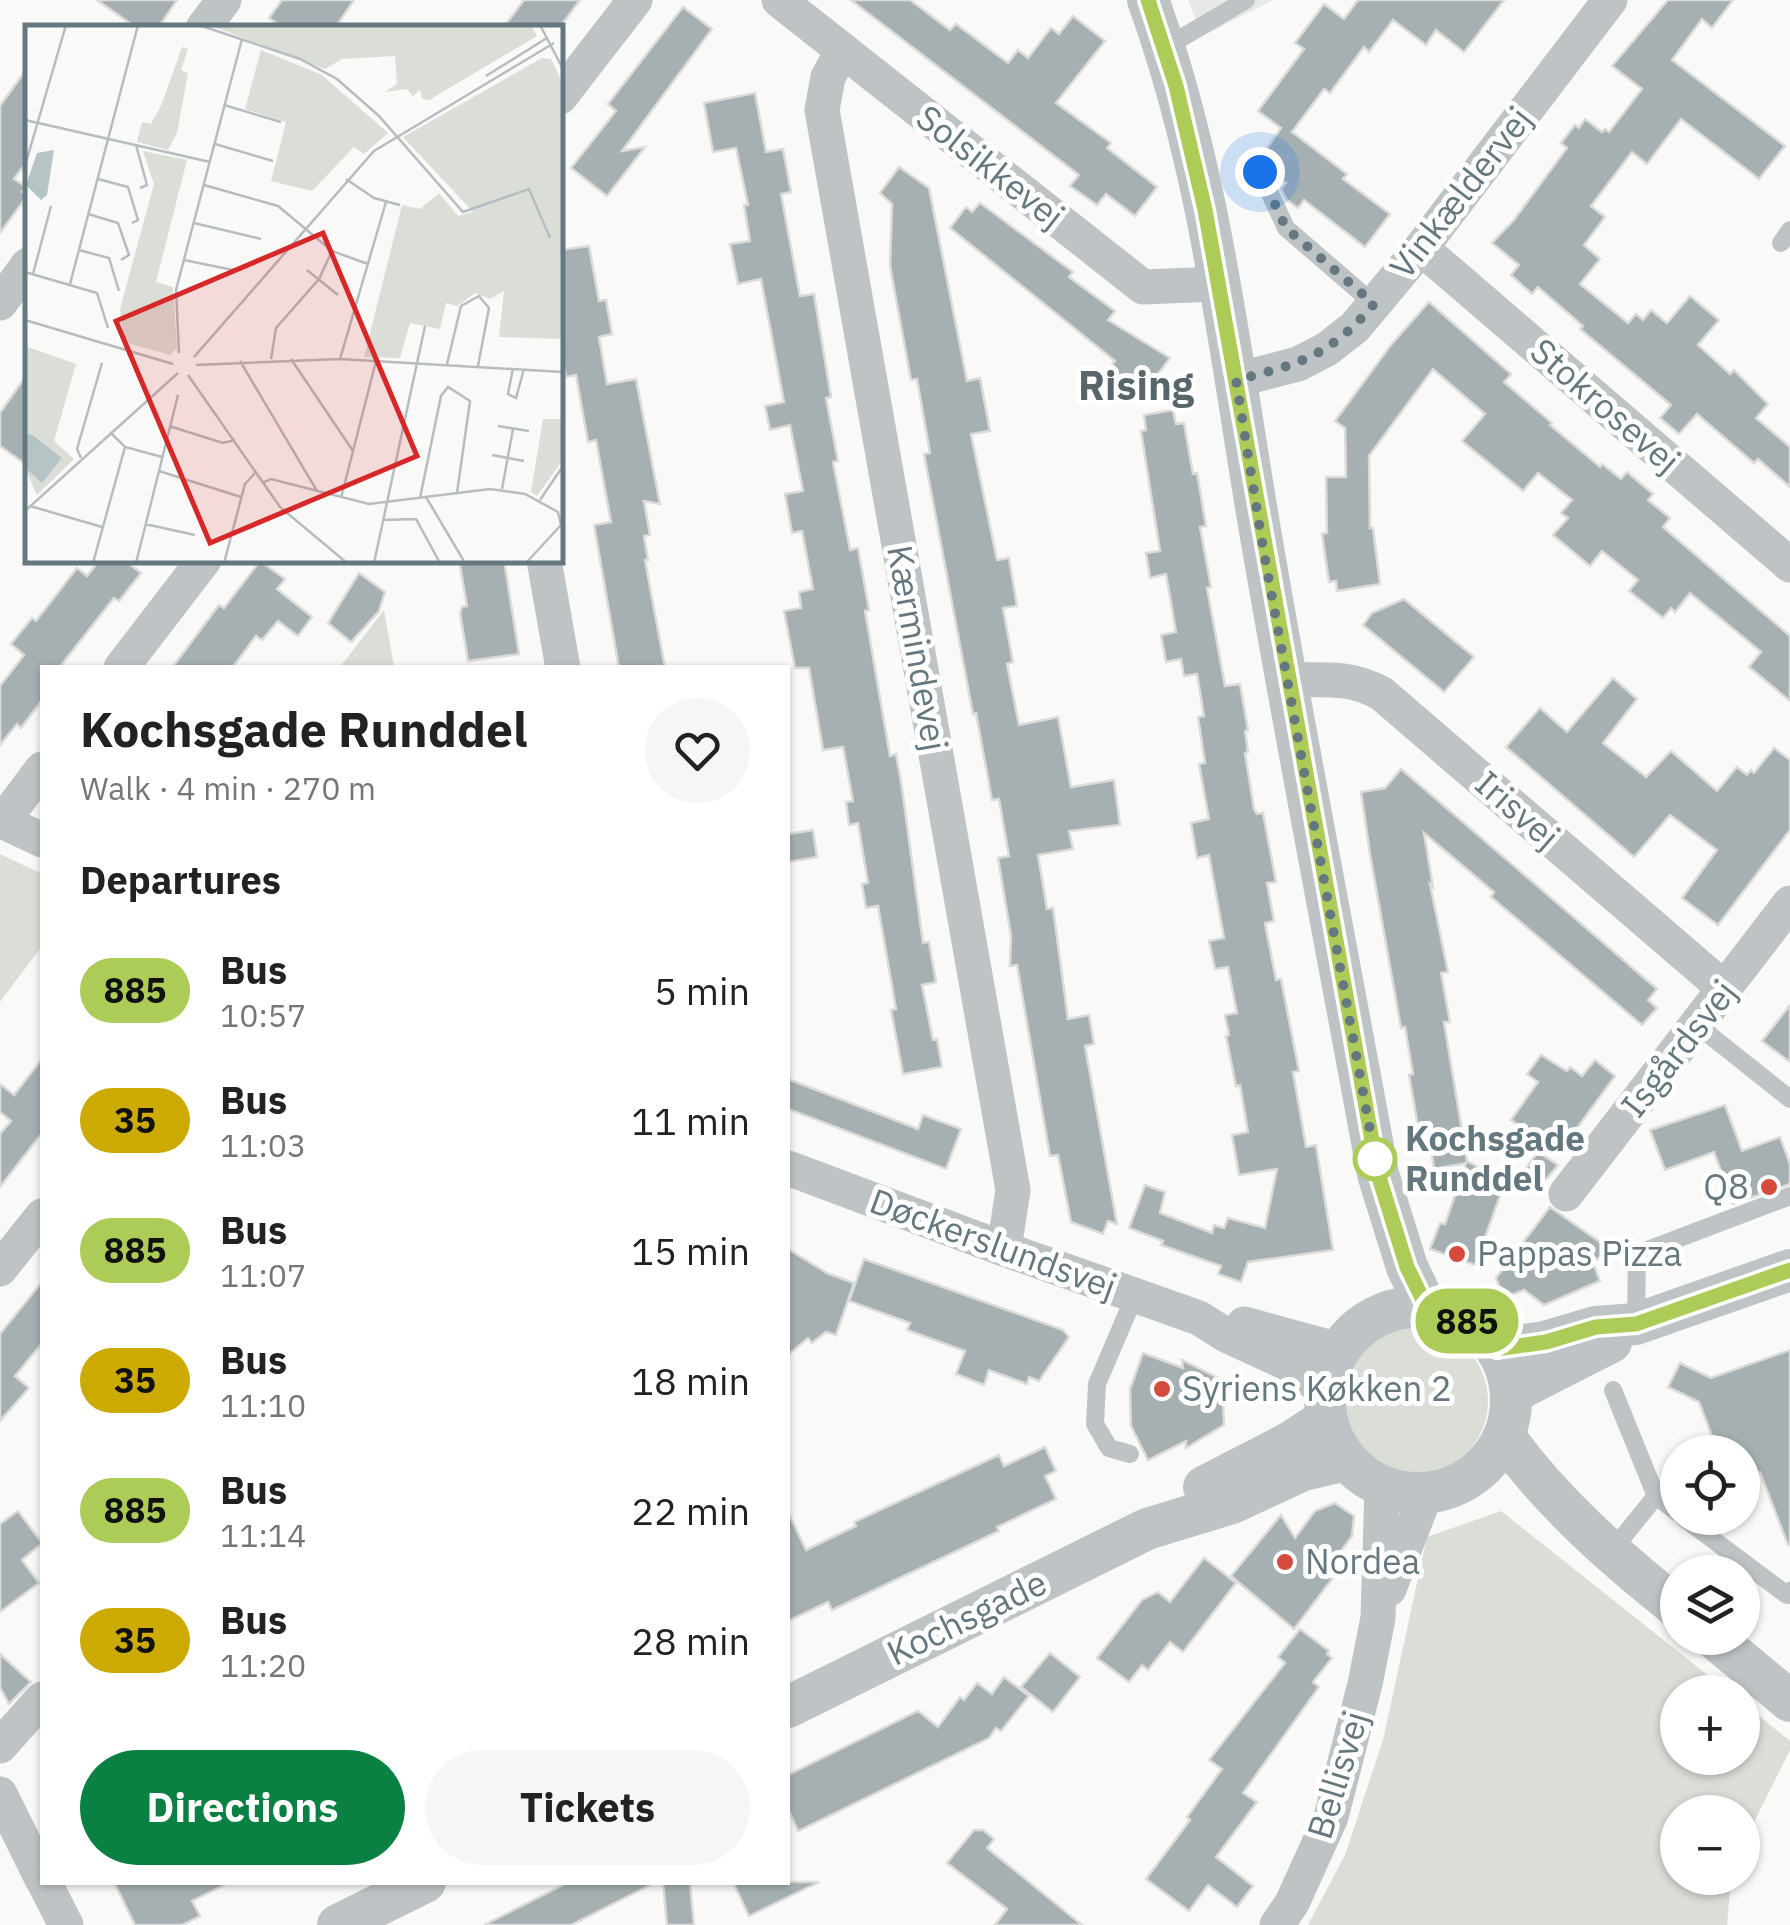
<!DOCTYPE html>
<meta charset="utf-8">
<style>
:root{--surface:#fff;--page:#f6f6f6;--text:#222;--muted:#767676;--accent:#0b8043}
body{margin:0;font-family:"IBM Plex Sans",sans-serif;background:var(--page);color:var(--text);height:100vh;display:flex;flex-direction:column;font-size:38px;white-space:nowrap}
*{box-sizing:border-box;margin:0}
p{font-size:32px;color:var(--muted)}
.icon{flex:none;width:55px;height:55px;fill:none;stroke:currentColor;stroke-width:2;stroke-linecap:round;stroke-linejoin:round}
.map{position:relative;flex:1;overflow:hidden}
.panel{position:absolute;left:40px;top:665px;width:750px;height:1220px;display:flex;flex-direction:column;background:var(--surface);border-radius:0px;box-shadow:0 2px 8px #0004}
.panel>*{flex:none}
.badge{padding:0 20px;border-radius:32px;font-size:35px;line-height:65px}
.tools{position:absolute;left:1660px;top:1435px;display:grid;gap:20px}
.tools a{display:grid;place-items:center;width:100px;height:100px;border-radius:50%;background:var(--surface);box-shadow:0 2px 8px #0004;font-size:50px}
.you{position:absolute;width:50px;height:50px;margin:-25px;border:8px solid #fff;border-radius:50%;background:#1a73e8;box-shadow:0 0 0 15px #1a73e833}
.map>.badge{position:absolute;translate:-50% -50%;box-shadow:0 0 0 5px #fff}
h2{padding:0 40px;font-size:38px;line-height:90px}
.round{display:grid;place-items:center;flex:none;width:105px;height:105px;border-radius:52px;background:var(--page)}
.head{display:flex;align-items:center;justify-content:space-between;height:170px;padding:0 40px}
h1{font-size:48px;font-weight:700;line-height:75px}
.action{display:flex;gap:20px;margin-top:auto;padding:20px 40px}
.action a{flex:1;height:115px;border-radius:60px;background:var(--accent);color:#fff;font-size:40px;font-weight:700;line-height:115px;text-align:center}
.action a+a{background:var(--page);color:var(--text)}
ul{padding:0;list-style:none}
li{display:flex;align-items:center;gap:30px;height:130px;padding:0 40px}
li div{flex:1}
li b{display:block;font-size:38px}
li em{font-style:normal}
li .badge{min-width:110px;font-weight:700;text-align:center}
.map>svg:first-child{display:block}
.built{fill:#e7e9e7}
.green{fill:#daded7}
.building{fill:#a6b0b3;stroke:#dbdbd9;stroke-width:2.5}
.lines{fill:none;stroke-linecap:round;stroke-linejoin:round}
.service{stroke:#bec4c6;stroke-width:18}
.minor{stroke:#bec4c6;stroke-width:35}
.tertiary{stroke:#bec4c6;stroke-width:42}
.line-casing{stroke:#fff;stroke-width:22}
.line{stroke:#adcb57;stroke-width:15}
.walk{stroke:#66787f;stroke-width:10;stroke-dasharray:0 18}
.stop-dot{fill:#fff;stroke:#adcb57;stroke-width:5}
.poi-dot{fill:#d44a3c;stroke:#fff;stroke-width:4}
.labels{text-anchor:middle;stroke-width:10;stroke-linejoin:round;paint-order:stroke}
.street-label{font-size:35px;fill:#66787f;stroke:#fff}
.stop-label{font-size:35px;font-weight:bold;fill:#66787f;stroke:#fff;text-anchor:start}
.poi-label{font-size:35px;fill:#66787f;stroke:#fff;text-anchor:start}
.quarter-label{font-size:40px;font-weight:bold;fill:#58656b;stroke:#fff}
.inset-road{fill:none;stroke:#b5bdc0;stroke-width:2.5}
.view{fill:#d62828;fill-opacity:0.15;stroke:#d62828;stroke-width:5}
.inset-edge{fill:none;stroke:#66787f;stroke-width:5}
</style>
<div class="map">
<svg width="1790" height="1925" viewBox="0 0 1790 1925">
<rect width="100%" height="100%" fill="#f9f9f7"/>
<polygon class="built" points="1188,0 1273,0 1203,36"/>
<g class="green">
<polygon points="384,610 394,667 340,667"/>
<polygon points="0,854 42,874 42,946 0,1002"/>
<circle cx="1414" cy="1401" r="74"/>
<polygon points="1501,1511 1729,1692 1678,1692 1678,1758 1742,1758 1743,1703 1790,1741 1790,1750 1743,1844 1742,1812 1678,1812 1678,1878 1731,1878 1727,1925 1308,1925 1345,1855 1383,1740 1427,1537"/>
</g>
<g class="building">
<polygon points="97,0 177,0 158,28 137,28"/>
<polygon points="282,0 354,0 335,28 283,28 269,18"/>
<polygon points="524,0 580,0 559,28 503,28"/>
<polygon points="851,0 910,0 950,30 956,24 1008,63 1018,50 1028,58 1051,28 1059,34 1073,16 1105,41 1056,103 1111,143 1107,148 1157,187 1135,216 1106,194 1097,205 1070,186 1079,175"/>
<polygon points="1358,0 1504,0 1464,52 1436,30 1426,45 1393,20 1369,52 1364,47 1330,93 1324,89 1292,132 1347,174 1343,179 1390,214 1365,247 1304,200 1298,208 1287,200 1281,189 1286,183 1275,175 1268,162 1259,160 1281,128 1258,111 1304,49 1295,43 1324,4 1344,19"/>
<polygon points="1668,0 1733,0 1712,28 1702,19 1672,60 1785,146 1759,179 1681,119 1647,164 1632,152 1591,206 1605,217 1584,245 1600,259 1580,284 1628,323 1636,314 1643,320 1651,310 1667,323 1690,296 1719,320 1698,345 1730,374 1734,370 1768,404 1756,418 1790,447 1790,487 1758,459 1754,463 1697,414 1679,434 1660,418 1671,405 1580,329 1583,326 1538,287 1532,294 1511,275 1519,265 1492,243 1514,220 1567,148 1561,143 1575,125 1579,128 1585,119 1602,132 1605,129 1609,132 1642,89 1612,66"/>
<polygon points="683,7 712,29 622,151 645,147 607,196 571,168 616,111 608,104"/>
<polygon points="28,67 28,160 14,179 26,187 22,192 27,196 0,233 0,106"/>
<polygon points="755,93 766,152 783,149 791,192 781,194 800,296 814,294 831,397 826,398 838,461 833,462 850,550 858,548 869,610 865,611 890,756 896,754 902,788 923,943 929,942 936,982 922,985 933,1040 937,1039 942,1067 903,1074 891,1010 896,1009 878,906 866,908 862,884 868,883 858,823 849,825 846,802 853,801 843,747 823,750 809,668 795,668 784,611 801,608 799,592 813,589 802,531 792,533 785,494 803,491 790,425 770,430 765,406 784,402 761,279 738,284 730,244 750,241 744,205 748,205 736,148 713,152 704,103"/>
<polygon points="899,167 929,188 967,381 980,378 990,431 971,434 997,560 1009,558 1017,606 1003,608 1013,662 1007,664 1019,725 1058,717 1071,787 1114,780 1120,825 1069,831 1073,849 1038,855 1047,909 1053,908 1068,1019 1089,1015 1094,1044 1085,1046 1117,1224 1108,1221 1103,1234 1071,1222 1058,1155 1050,1156 1017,965 1010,966 1011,936 998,858 1009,856 999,799 992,800 976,713 973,714 924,454 930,453 917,379 911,380 890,266 892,204 880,193"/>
<polygon points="980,203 1073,272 1069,277 1115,311 1108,320 1170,358 1142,395 1108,370 1115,361 950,228 966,207 972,212"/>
<polygon points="589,246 599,301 606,300 612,334 599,337 607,384 636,379 660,504 644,501 650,535 644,536 648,560 645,560 665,668 619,668 594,525 611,522 596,440 588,442 576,375 566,377 560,341 560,250"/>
<polygon points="1429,302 1511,374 1504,382 1552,423 1550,425 1600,467 1602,464 1621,479 1627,472 1653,494 1648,500 1670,518 1663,527 1790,636 1790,701 1749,667 1761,652 1690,593 1675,612 1671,608 1663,618 1629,591 1638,580 1602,551 1590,566 1553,535 1568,518 1561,513 1572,500 1538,473 1523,491 1462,441 1485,414 1433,369 1369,456 1370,528 1373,528 1380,584 1337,591 1336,581 1329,582 1322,534 1327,533 1326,477 1346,477 1345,428 1335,421 1391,345"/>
<polygon points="28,373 28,466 0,446 0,413"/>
<polygon points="1173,410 1176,424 1184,423 1193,474 1197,473 1206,526 1200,527 1211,587 1207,588 1225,686 1240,684 1248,730 1245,731 1248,752 1245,753 1254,809 1257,814 1263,813 1276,882 1267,883 1274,921 1265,923 1276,980 1281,979 1299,1071 1293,1072 1306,1147 1316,1145 1333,1250 1248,1262 1241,1282 1218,1274 1221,1266 1161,1245 1163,1241 1129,1228 1145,1185 1165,1192 1160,1213 1212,1233 1214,1225 1224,1228 1228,1218 1265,1228 1277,1169 1239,1175 1232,1135 1248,1132 1240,1085 1236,1086 1226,1036 1229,1035 1225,1015 1237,1013 1228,967 1215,969 1209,941 1224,938 1209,855 1197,858 1191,823 1209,819 1199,764 1205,763 1198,717 1204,716 1197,674 1184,676 1181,659 1166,662 1161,635 1176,632 1166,574 1150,578 1146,553 1160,551 1141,431 1146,430 1144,415"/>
<polygon points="100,560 124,560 141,573 119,601 114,598 59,668 42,668 42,700 21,728 17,724 0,745 0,686 24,655 11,644 32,618 36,621 77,568 87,576"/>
<polygon points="459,560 504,560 519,654 468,661 460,613 462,607 467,606"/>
<polygon points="260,561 285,579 277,589 312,617 298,636 278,621 262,640 256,636 232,668 172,668 219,605 224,608"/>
<polygon points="359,573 385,592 379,611 351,642 328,623"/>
<polygon points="1404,599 1474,657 1444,692 1363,625 1372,613"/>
<polygon points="1613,678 1637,699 1603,743 1646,777 1671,751 1717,791 1737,767 1747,775 1751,770 1754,773 1774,748 1790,760 1790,830 1718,925 1682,898 1717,850 1670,815 1634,857 1506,747 1540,708 1567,732"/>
<polygon points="1401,769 1657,989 1648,1000 1657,1008 1642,1025 1491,897 1494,892 1424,833 1433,887 1430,884 1448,972 1441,973 1450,1022 1444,1022 1467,1161 1505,1182 1475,1265 1430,1249 1440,1223 1445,1224 1466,1163 1434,1169 1431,1147 1422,1149 1409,1075 1413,1074 1405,1027 1401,1028 1370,854 1361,792 1385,788"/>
<polygon points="813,830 817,857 788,862 788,834"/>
<polygon points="1790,1005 1790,1062 1762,1041"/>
<polygon points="1541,1055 1567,1071 1570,1067 1582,1076 1595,1060 1615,1076 1558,1154 1511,1120 1538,1082 1527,1074"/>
<polygon points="42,1059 42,1133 0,1187 0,1134 11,1121 0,1112 0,1084 14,1095"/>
<polygon points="788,1079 918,1129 923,1115 961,1129 946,1169 788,1109"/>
<polygon points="1725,1105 1742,1151 1780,1137 1790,1164 1790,1184 1733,1204 1714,1152 1665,1170 1650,1130"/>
<polygon points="1538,1152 1558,1165 1542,1184 1524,1171"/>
<polygon points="1550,1207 1614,1252 1592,1261 1600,1281 1544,1305 1524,1290 1504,1298 1496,1278"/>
<polygon points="788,1249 827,1273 854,1283 836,1335 826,1332 812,1343 808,1338 788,1355"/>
<polygon points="864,1259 1063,1330 1069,1337 1039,1381 1029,1377 1027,1384 989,1370 984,1385 956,1374 965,1351 907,1330 910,1323 849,1301"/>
<polygon points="42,1282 42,1343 15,1376 29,1388 0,1421 0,1334"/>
<polygon points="1790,1350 1790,1544 1788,1545 1760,1472 1742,1478 1742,1452 1718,1452 1699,1402 1668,1387 1680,1363 1711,1378"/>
<polygon points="1143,1353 1183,1368 1182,1360 1222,1380 1224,1425 1186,1448 1186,1441 1148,1460 1131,1426 1130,1389"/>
<polygon points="1045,1447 1056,1471 1045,1476 1056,1499 997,1527 999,1531 832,1610 828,1602 788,1621 788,1512 806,1550 856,1526 854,1522 999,1455 1004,1466"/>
<polygon points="1335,1503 1354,1516 1352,1536 1324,1574 1332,1579 1294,1629 1231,1576 1281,1515 1295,1538 1315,1511"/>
<polygon points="18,1511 42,1543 22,1560 39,1583 0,1612 0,1524"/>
<polygon points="1204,1558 1236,1583 1183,1652 1170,1642 1148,1670 1142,1665 1129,1682 1097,1658 1142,1600 1158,1592 1170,1602"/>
<polygon points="1300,1629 1329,1651 1327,1654 1332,1658 1313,1682 1319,1687 1243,1793 1257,1802 1216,1857 1253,1886 1237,1907 1208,1885 1189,1911 1146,1879 1190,1820 1187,1817 1222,1769 1209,1760 1285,1663 1278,1657"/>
<polygon points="1050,1653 1080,1677 1053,1712 1021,1687"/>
<polygon points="0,1654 31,1682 9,1704 0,1687"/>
<polygon points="1004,1677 1029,1696 1001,1731 996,1728 989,1738 798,1831 788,1809 788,1775 918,1711 938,1727 960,1697 964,1700 977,1683 992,1694"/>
<polygon points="974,1830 983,1830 994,1839 987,1848 1082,1925 995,1925 1007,1909 947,1863"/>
<polygon points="114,1882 230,1882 192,1901 200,1916 182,1925 135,1925"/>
<polygon points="569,1882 656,1882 571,1925 484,1925"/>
<polygon points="663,1882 690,1882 694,1925 667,1925"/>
<polygon points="733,1882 819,1882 749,1916"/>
</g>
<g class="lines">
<g class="service">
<polyline points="1166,47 1246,0"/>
<polyline points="1260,172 1286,228 1374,304"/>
<polyline points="1781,243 1790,230"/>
<polyline points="1697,1025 1790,1099"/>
<polyline points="1636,1324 1637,1254 1790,1196"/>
<polyline points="1613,1390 1656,1496 1678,1513"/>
<polyline points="1130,1454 1109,1448 1095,1424 1097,1384 1135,1295"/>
<polyline points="1684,1518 1787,1595 1790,1591"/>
<polyline points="1610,1553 1656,1496"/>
</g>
<g class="minor">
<polyline points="779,0 1143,287 1218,284"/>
<polyline points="203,28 224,0"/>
<polyline points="843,50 828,77 822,110 1013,1190 1004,1249"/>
<polyline points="560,97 635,0"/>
<polyline points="1421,248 1790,565"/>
<polyline points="0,303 28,265"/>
<polyline points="1236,380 1298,364 1327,349 1355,327 1421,248 1610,0"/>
<polyline points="544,560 563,668"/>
<polyline points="121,668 204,560"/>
<path d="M 1288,680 C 1324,680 1351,676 1382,694 L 1725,989"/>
<polyline points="0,820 42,840"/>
<polyline points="3,821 42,769"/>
<polyline points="788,1168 1004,1249 1199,1318 1226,1335 1291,1365 1325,1391"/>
<polyline points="1566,1194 1790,903"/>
<polyline points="0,1269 42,1216"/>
<polyline points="1244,1324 1339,1350"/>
<polyline points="1389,1589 1426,1493"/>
<polyline points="0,1746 42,1699"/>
<polyline points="0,1794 42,1879"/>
<polyline points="44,1882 66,1925"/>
<polyline points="1277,1925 1292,1903 1331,1817 1365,1684 1378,1618 1382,1487"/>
</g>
<g class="tertiary">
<path d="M 1148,0 C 1212,175 1231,365 1263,548 C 1299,757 1340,966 1378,1174 L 1407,1267 L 1426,1307"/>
<circle cx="1418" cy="1400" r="93"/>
<polyline points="1496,1349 1545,1342 1596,1327 1636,1324 1790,1270"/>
<polyline points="1511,1393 1611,1342"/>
<path d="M 1504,1436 C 1552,1503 1614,1557 1678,1608"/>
<polyline points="1204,1487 1289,1443 1326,1419"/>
<polyline points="1714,1638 1790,1701"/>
<polyline points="788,1707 1147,1529 1232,1503 1303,1470 1346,1460"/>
<polyline points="338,1925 425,1882"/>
</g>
</g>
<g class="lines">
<g class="line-casing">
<polyline id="line" points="1148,0 1176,86 1205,210 1378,1174 1407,1267 1426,1306 1465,1319 1496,1349 1546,1342 1596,1327 1636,1324 1790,1270"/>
</g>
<use href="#line" class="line"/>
<path class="walk" d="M 1260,172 L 1286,228 L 1374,304 C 1330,356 1300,364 1236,380 L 1263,548 L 1378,1174 L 1375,1159"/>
</g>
<circle class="stop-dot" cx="1375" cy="1159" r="20"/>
<g class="poi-dot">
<circle cx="1769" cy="1187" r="10"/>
<circle cx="1457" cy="1254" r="10"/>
<circle cx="1162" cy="1389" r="10"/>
<circle cx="1285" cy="1562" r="10"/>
</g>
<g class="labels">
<g class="street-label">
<text transform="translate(990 167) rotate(38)" y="12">Solsikkevej</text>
<text transform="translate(1461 193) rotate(-52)" y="12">Vinkældervej</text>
<text transform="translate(1605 406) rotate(41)" y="12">Stokrosevej</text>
<text transform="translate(917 648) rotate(80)" y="12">Kærmindevej</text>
<text transform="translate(1517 810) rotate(41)" y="12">Irisvej</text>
<text transform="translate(1679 1049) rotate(-52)" y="12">Isgårdsvej</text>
<text transform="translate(993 1244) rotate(20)" y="12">Døckerslundsvej</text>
<text transform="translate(967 1618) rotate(-26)" y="12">Kochsgade</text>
<text transform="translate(1338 1775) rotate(-73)" y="12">Bellisvej</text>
</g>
<g class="stop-label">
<text x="1405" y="1151">Kochsgade<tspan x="1405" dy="40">Runddel</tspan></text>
</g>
<g class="poi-label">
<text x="1749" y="1199" text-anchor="end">Q8</text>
<text x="1477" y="1266">Pappas Pizza</text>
<text x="1182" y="1401">Syriens Køkken 2</text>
<text x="1305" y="1574">Nordea</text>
</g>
<g class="quarter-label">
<text x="1136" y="400">Rising</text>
</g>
</g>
<g transform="translate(25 25)">
<rect width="538" height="538" fill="#f9f9f7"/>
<path d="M 184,0 L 506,0 L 512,11 L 404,75 L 397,74 L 395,65 L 388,71 L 382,64 L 360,67 L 372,59 L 370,31 L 317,34 L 300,44 ZM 157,22 L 163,24 L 156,45 L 163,48 L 152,108 L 143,125 L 112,117 L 117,97 L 126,99 L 136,81 ZM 236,25 L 297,50 L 363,108 L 339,129 L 329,122 L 287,166 L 246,156 L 261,97 L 220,84 ZM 517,33 L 526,34 L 538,59 L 537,314 L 474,312 L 479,266 L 465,274 L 450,268 L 432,281 L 421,278 L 415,304 L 385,298 L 375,333 L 339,332 L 377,180 L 395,184 L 414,168 L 433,191 L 448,187 L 378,112 ZM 118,126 L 162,135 L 131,257 L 148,262 L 152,323 L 145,330 L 99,317 L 95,284 L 129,159 ZM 0,321 L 51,339 L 29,416 L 49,434 L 12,470 L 0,443 L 17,458 L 37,433 L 0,411 ZM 518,394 L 537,394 L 537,436 L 512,471 L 506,467 Z" fill="#daded7"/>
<path d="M 29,125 L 22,170 L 16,175 L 1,160 L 12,128 ZM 6,409 L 37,433 L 17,458 L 0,443 L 0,411 Z" fill="#b6c4c5"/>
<path class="inset-road" d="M 174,0 L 275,34 L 312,54 L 353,90 L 438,187 L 504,164 L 525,213M 515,0 L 538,44M 461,51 L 522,13M 199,80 L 256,97M 0,95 L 185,137M 190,119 L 248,136M 111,120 L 122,160 L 115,163M 0,141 L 41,0M 73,154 L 103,162 L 113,195 L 107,198M 321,154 L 349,173 L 375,180M 179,160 L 253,181 L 307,226 L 343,239M 63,189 L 93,198 L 104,230 L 96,235M 169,198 L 236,214M 54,225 L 84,233 L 94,266M 159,235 L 208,245M 282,245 L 313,270M 0,247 L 72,268 L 83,303M 8,249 L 26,181M 45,259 L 113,0M 0,295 L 148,339M 154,328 L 151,265 L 217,14M 169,332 L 349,126 L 529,18M 246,334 L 251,303 L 294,254 L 307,226M 266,334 L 328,426M 315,334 L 361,177M 215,336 L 292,466M 422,339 L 436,281 L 454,271 L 464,283 L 453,341M 171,340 L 315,334 L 538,347M 488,343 L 483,369 L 491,373 L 499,344M 163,350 L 255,482 L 322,538M 144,401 L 198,418 L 210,415M 473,401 L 504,406M 85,407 L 100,422 L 137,432M 467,430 L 499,436M 56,433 L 52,424 L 77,338M 134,446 L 216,472M 237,458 L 246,454 L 344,479 L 465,464 L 500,469 L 533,487 L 536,500 L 501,538M 477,464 L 488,404M 401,472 L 440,538M 316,473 L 351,336M 395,473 L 416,371 L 423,362 L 445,376 L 432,468M 515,475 L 538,441M 5,481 L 77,502M 0,486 L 153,348M 359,495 L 391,494 L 415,538M 120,499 L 170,510M 68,538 L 100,422M 111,538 L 153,370M 199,538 L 220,459 L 231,447M 349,538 L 400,301"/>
<path class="view" d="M 298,208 L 392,431 L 185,518 L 91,296 Z"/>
<rect width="538" height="538" class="inset-edge"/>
</g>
</svg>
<div class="tools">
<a><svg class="icon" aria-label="locate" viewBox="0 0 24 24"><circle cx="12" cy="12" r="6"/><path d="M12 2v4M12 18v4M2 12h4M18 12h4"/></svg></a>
<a><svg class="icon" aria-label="layers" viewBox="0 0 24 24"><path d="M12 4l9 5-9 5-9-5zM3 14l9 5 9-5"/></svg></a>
<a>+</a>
<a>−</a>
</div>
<div class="you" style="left:1260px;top:172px"></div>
<b class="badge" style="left:1467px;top:1321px;background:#adcb57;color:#111">885</b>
<section class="panel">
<div class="head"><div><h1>Kochsgade Runddel</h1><p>Walk · 4 min · 270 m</p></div><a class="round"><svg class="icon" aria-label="heart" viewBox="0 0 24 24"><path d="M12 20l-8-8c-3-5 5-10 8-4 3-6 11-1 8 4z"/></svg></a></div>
<h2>Departures</h2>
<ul>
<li><span class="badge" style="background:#adcb57;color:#111">885</span><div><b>Bus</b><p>10:57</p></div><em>5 min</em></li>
<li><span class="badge" style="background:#ca0;color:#111">35</span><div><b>Bus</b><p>11:03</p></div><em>11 min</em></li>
<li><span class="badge" style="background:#adcb57;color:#111">885</span><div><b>Bus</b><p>11:07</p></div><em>15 min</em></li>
<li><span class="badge" style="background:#ca0;color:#111">35</span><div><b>Bus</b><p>11:10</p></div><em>18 min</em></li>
<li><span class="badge" style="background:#adcb57;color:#111">885</span><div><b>Bus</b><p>11:14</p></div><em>22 min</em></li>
<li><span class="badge" style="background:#ca0;color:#111">35</span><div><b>Bus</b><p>11:20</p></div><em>28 min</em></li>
</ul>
<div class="action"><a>Directions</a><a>Tickets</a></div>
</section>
</div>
